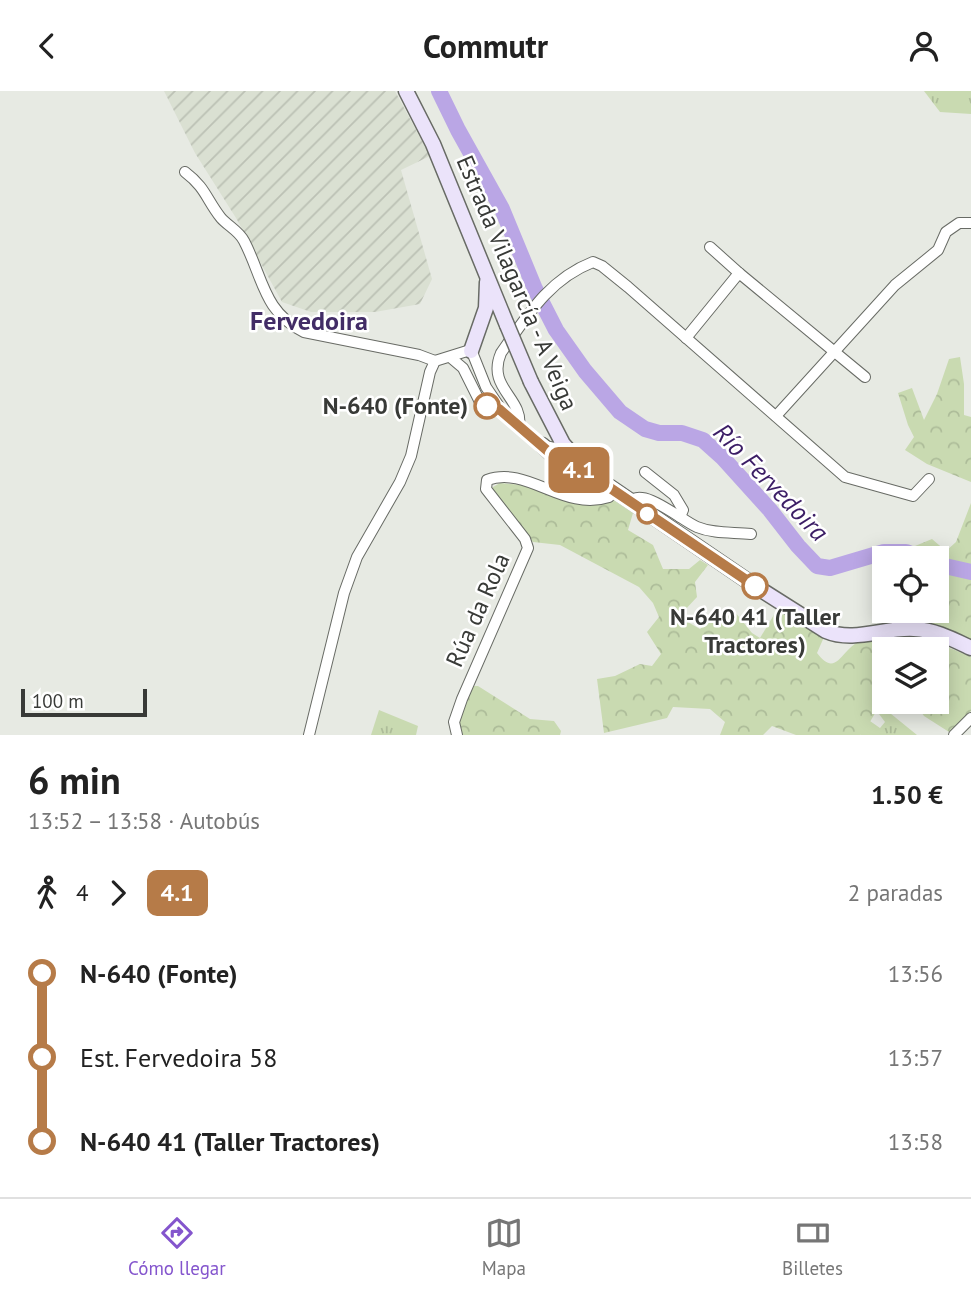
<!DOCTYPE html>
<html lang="es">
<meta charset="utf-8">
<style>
:root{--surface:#fff;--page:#f6f6f6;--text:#222;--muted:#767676;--line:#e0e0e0;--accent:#8455cd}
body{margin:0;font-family:"PT Sans",sans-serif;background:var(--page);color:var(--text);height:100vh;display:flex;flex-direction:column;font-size:26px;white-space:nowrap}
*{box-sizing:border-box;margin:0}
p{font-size:23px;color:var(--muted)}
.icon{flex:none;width:38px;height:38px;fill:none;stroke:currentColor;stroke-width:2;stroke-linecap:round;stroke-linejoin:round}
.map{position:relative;height:644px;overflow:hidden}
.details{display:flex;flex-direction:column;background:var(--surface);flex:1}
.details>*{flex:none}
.badge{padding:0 14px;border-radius:10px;font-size:24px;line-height:46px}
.tools{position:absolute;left:872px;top:455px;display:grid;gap:14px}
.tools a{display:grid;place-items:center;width:77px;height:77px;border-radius:0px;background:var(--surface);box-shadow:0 4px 18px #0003;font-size:35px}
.scale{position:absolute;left:21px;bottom:18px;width:126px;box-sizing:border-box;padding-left:7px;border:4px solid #383a37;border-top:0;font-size:19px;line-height:24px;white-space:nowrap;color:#383a37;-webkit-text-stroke:5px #fff;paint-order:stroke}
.map>.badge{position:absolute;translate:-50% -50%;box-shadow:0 0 0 4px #fff}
.legs{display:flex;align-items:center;gap:10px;height:77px;padding:0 28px;font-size:23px}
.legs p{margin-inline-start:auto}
.head{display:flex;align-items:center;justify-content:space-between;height:119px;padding:0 28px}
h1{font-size:38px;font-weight:700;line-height:52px}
ul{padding:0 28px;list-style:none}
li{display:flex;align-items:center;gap:24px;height:84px;font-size:26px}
li i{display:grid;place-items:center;width:10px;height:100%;margin:0 9px;background:currentColor}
li i::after{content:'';width:18px;height:18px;margin:-9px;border:5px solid;border-radius:50%;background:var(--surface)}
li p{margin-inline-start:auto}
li:first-child i{background:linear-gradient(#0000 50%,currentColor 0)}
li:last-child i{background:linear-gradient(currentColor 50%,#0000 0)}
header{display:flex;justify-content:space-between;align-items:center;height:91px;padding:0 28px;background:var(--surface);font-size:32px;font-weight:700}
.tabs{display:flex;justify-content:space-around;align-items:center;height:98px;border-top:2px solid var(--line);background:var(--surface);font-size:19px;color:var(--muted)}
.tabs a{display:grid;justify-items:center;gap:4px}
.tabs .active{color:var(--accent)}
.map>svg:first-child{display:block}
.industrial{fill:url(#industrial-furrows)}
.grass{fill:url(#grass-tufts)}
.forest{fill:url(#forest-crowns)}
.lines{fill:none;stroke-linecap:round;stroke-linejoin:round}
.river{stroke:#baa6e5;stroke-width:16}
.street-casing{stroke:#686b65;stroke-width:12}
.secondary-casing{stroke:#686b65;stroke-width:17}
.street{stroke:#fff;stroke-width:10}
.secondary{stroke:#ebe3fa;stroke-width:14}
.secondary-bridge-casing{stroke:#686b65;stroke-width:17;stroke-linecap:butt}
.secondary-bridge{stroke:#ebe3fa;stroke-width:14}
.line-1-casing{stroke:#fff;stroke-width:16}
.line-1{stroke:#b67b48;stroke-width:10}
.stop-1-dot{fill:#fff;stroke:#b67b48;stroke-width:3.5}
.labels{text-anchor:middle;stroke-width:5;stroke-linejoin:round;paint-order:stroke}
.street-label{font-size:24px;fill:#383a37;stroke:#fff}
.stop-label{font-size:24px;font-weight:bold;fill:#383a37;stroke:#fff;text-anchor:end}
.neighbourhood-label{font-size:26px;font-weight:bold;fill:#422c66;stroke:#fff}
.water-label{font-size:26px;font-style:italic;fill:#3b1d65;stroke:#fff}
</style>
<header><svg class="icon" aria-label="back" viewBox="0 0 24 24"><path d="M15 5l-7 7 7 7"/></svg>Commutr<svg class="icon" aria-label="person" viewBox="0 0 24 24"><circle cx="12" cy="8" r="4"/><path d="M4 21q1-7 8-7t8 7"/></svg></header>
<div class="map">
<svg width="971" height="644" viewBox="0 0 971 644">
<defs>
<pattern id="industrial-furrows" width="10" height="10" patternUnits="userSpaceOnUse" patternTransform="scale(1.75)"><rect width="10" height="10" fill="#dae0d2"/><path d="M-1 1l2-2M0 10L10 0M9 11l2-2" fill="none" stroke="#bcc1b5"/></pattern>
<pattern id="grass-tufts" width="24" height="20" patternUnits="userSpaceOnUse" patternTransform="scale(1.75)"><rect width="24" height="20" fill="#c9dab1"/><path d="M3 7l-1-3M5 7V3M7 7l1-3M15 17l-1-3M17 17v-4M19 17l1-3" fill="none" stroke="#adbc99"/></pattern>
<pattern id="forest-crowns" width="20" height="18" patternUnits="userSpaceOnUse" patternTransform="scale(1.75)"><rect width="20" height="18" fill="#c9dab1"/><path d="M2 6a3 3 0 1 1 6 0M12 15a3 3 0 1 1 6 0" fill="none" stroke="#adbc99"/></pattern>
</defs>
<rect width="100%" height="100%" fill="#e7eae3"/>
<polygon class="industrial" points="164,0 395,0 430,65 401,79 432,188 420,213 375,221 311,221 282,211 236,127 195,62"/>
<g class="grass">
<polygon points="924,0 971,0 971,23 940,21"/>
<polygon points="885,618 917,644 860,644 870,630 880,637 885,631 879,623"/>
<polygon points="379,619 418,635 416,644 371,644"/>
</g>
<g class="forest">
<polygon points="960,266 964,293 964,324 971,326 971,391 927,373 905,359 914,346 908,334 898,302 912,297 924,329 937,303 949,268"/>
<path d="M 500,392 L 534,395 L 587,413 L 613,407 L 633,422 L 628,439 L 653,454 L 663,478 L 689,478 L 700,469 L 708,474 L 695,491 L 697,506 L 684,520 L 686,530 L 700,538 L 711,529 L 735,521 L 752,542 L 760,547 L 778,517 L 824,546 L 817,562 C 838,590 842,553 864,549 C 911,542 928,547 971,566 L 971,620 L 949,641 L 924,625 L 914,611 L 936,611 L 936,558 L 884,558 L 884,607 L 864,641 L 860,644 L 796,644 L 772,635 L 763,644 L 720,644 L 725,631 L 710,618 L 673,616 L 667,627 L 604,642 L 597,588 L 615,585 L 640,573 L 652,575 L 661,563 L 647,541 L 659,526 L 653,512 L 639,496 L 560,454 L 533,451 L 493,406 L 493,396 Z"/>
<polygon points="971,412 971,551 943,537 914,529 907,520 936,520 936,467 886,467 932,448 946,460 956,451"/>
<polygon points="473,595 478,595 530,628 554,630 561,640 560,644 459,644 457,631"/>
</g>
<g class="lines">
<g class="river">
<polyline points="439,0 458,39 502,118 535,198 556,239 585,280 620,321 645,338 659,342 682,342 703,349 722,366 770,419 798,455 817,475 830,477 884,461 906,461 921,467"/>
<polyline points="936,473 971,481"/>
</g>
<g class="street-casing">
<g id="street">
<path d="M 185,81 C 206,97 206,108 221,127 C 228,135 239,140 244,150 C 263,186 263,221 304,241 L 419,264 L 435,270"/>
<polyline points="710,156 739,182"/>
<polyline points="686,247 739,182 865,286"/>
<polyline points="450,266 463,277 480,311 499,318"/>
<polyline points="776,325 895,194 938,159 946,141 959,132 971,132"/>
<path d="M 519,336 C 524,307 486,297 501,262 C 527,225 549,188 593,171 L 602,175 L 628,196 L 845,386 L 913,405 L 929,388"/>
<polyline points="645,381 674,404 683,419 680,426"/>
<path d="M 630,411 C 643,395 682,430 697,436 C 714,443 733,441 751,443"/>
<polyline points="309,644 344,502 357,466 400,391 411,365 430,281 435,270 467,260 472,261 486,296 503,321 542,354 555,357 563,353"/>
<path d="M 457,644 L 454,631 L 462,608 L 528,457 L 525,448 L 486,398 L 487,389 C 528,374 563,421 609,406 L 613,400"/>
<polyline points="954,644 971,627"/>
</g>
</g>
<g class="secondary-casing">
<g id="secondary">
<polyline points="406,0 433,53 507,234"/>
<polyline points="471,260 486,217 487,191"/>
<path d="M 531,291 L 563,353 L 588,381 L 755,495 L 826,540 C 854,552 885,536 914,538 C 935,539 952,548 971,557"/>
<polyline points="542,354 557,368 583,380"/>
</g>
</g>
<use href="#street" class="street"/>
<use href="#secondary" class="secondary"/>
<g class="secondary-bridge-casing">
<polyline id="secondary-bridge" points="507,234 531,291"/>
</g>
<use href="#secondary-bridge" class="secondary-bridge"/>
</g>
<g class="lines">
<g class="line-1-casing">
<polyline id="line-1" points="487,315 499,318 557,368 569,375 588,382 755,495"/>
</g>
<use href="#line-1" class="line-1"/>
</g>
<g class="stop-1-dot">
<circle cx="487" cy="315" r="12"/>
<circle cx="647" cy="423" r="9"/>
<circle cx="755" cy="495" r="12"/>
</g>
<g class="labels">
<g class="street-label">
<text transform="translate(517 192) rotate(67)" y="8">Estrada Vilagarcía - A Veiga</text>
<text transform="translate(478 519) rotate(-66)" y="8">Rúa da Rola</text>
</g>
<g class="stop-label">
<text x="468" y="323">N-640 (Fonte)</text>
<text x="755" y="534" text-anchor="middle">N-640 41 (Taller<tspan x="755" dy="28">Tractores)</tspan></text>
</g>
<g class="neighbourhood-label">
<text x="309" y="239">Fervedoira</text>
</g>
<g class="water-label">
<text transform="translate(771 391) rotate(46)" y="9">Río Fervedoira</text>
</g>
</g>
</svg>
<div class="tools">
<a><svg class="icon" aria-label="locate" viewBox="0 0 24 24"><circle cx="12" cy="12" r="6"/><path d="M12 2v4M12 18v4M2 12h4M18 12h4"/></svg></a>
<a><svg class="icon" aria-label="layers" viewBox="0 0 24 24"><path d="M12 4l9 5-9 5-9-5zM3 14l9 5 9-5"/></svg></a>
</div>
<div class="scale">100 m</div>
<b class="badge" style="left:579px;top:379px;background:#b67b48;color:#fff">4.1</b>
</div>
<section class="details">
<div class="head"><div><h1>6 min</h1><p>13:52 – 13:58 · Autobús</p></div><b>1.50 €</b></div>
<div class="legs"><svg class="icon" aria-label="walk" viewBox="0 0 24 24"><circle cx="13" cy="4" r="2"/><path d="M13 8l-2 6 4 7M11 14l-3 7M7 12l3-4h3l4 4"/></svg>4<svg class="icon" aria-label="forward" viewBox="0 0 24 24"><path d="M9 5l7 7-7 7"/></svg><b class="badge" style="background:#b67b48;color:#fff">4.1</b><p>2 paradas</p></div>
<ul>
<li><i style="color:#b67b48"></i><b>N-640 (Fonte)</b><p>13:56</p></li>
<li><i style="color:#b67b48"></i><span>Est. Fervedoira 58</span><p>13:57</p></li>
<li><i style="color:#b67b48"></i><b>N-640 41 (Taller Tractores)</b><p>13:58</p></li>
</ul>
</section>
<nav class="tabs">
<a class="active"><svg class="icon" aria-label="directions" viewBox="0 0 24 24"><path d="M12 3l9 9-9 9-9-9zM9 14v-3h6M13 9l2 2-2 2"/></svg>Cómo llegar</a>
<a><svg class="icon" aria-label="map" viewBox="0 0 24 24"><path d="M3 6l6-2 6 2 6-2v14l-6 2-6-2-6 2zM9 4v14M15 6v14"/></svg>Mapa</a>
<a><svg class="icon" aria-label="tickets" viewBox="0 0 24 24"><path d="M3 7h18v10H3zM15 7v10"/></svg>Billetes</a>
</nav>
